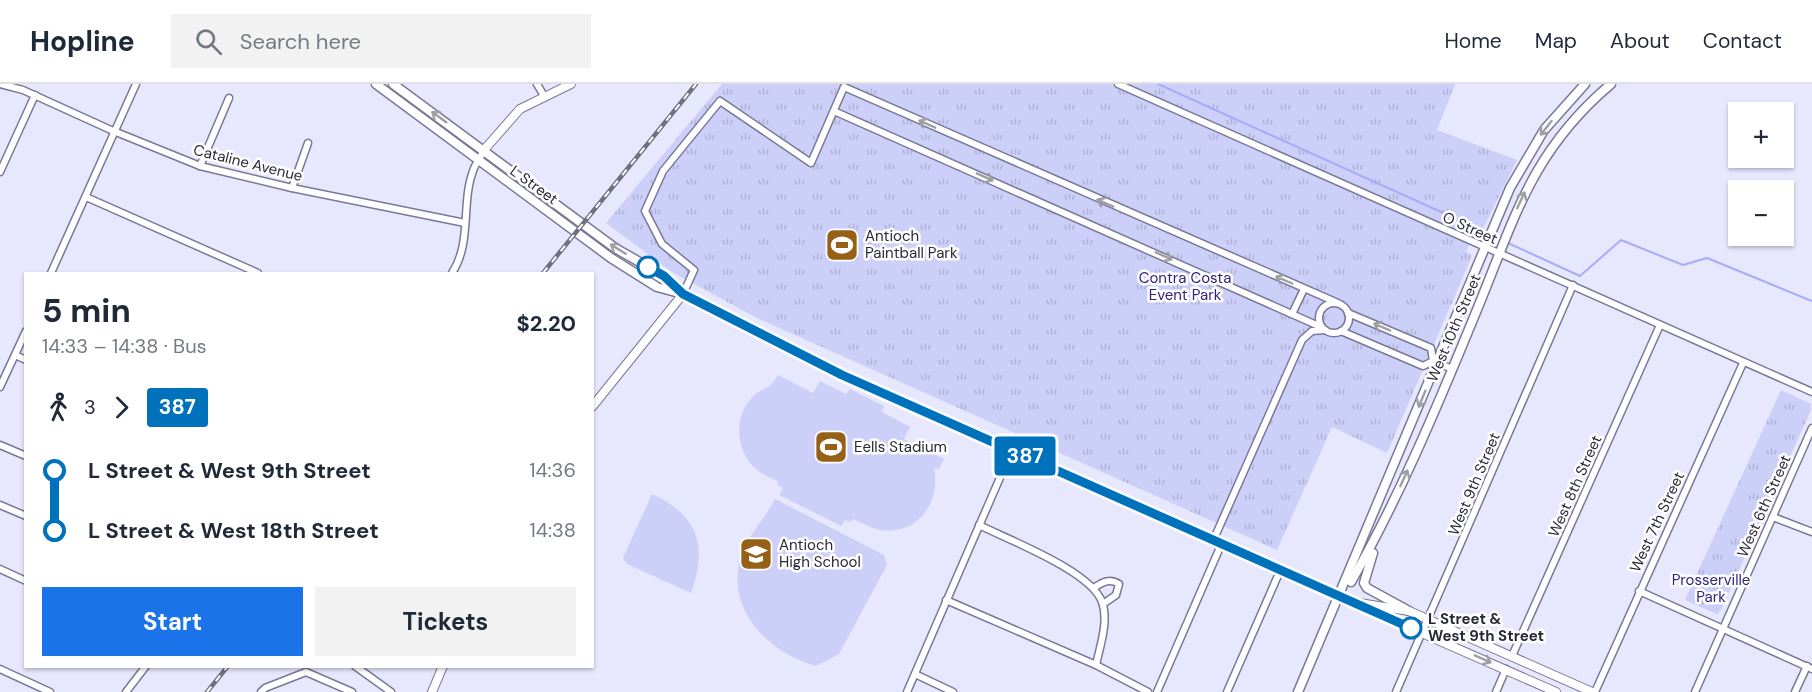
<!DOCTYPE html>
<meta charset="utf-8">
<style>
:root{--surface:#fff;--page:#f2f2f3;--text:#1f2937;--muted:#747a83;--line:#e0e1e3;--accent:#1a73e8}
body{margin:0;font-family:"DM Sans",sans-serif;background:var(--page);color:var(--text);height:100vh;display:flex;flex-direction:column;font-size:22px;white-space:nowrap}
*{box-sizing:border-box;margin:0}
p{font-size:20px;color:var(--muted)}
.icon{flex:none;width:33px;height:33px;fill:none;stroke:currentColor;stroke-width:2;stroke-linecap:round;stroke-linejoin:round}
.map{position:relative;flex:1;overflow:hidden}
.sheet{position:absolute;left:24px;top:188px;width:570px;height:396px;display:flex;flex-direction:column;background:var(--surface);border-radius:0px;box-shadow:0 2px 4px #0004}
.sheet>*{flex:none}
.badge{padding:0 12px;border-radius:4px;font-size:21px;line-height:39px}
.buttons{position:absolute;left:1728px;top:18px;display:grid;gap:12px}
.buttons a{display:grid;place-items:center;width:66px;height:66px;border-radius:0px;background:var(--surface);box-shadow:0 2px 4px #0004;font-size:30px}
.map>.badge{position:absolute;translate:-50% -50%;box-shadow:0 0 0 3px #fff}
.legs{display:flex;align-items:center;gap:9px;height:66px;padding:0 18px;font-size:20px}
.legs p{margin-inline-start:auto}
.summary{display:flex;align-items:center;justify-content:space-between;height:102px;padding:0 18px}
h1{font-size:33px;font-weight:700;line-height:45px}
.cta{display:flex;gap:12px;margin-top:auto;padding:12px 18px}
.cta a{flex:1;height:69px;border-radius:0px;background:var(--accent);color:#fff;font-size:24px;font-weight:700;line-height:69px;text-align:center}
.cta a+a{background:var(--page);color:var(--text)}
ul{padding:0 18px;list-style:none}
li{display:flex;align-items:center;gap:21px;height:60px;font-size:22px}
li i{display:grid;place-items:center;width:9px;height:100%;margin:0 8px;background:currentColor}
li i::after{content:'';width:15px;height:15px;margin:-8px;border:4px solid;border-radius:50%;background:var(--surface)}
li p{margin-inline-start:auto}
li:first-child i{background:linear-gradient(#0000 50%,currentColor 0)}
li:last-child i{background:linear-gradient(currentColor 50%,#0000 0)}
header{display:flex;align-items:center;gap:36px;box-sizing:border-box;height:84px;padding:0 30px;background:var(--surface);border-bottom:2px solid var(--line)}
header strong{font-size:28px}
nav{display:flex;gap:33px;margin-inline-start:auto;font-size:21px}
.search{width:420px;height:54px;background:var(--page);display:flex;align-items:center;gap:15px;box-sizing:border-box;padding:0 21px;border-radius:0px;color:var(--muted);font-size:22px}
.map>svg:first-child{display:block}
.grass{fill:url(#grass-tufts)}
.pitch{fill:#cccff7}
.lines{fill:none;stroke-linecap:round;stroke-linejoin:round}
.stream{stroke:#a8abfa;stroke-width:2}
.minor-casing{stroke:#777997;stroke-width:9}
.tertiary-casing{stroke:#777997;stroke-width:10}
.secondary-casing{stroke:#777997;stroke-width:11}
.minor{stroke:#fff;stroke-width:6}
.tertiary{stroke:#fff;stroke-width:8}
.secondary{stroke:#fff;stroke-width:8}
.rail-casing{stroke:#6f7080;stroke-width:4.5}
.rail{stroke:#fff;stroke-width:2;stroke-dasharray:7;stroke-linecap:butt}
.oneway{stroke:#9e9fa5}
.line-1-casing{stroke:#fff;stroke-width:14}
.line-1{stroke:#0072bc;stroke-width:9}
.stop-1-dot{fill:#fff;stroke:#0072bc;stroke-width:3}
.labels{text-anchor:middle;stroke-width:5;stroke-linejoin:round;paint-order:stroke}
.street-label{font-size:15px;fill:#282936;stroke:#fff}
.poi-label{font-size:15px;fill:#282936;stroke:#fff;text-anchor:start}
.park-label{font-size:15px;fill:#30237c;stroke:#fff}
.stop-label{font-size:15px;font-weight:bold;fill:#282936;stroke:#fff;text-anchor:start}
</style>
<header>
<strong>Hopline</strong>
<div class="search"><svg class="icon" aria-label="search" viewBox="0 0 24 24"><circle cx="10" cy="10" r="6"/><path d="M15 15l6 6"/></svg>Search here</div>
<nav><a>Home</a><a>Map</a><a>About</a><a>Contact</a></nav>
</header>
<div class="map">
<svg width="1812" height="608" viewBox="0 0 1812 608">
<defs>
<pattern id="grass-tufts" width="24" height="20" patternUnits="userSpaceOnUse" patternTransform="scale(1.5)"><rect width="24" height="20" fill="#cccff7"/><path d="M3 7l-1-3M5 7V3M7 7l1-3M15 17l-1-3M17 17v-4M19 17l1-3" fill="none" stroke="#afb2d4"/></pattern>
</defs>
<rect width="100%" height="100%" fill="#e7e8fd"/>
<g class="grass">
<polygon points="722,0 1455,0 1437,46 1517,76 1481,149 1475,149 1466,167 1472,172 1387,369 1332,343 1277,466 757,234 672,188 606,139"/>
<polygon points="1781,306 1811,320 1811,326 1721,526 1717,530 1685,516"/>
</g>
<g class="pitch">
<path d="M 778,291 L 813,309 L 820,297 L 846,310 L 850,305 L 884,322 L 882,328 L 910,343 L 904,355 L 944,375 L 939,385 L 934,384 C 941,418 918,452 880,446 C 871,444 862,439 853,435 L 851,438 L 845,436 L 841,442 L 779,411 L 783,404 L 777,401 L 778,397 C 772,394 763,391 757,386 C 736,369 733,335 751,315 C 762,302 768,309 778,291 Z"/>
<path d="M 652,410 C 698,431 708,462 691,509 L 627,480 L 623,474 Z"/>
<path d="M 775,415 L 884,471 L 887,481 L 839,570 L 816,582 C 766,568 722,522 743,467 C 751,448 765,434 775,415 Z"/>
<polygon points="1734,422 1749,429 1738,454 1723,447"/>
</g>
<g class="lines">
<g class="stream">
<polyline points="1158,0 1503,156"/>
<polyline points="1508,159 1580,192 1621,156 1683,181 1707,174 1812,217"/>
</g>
<g class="minor-casing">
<g id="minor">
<polyline points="0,0 23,6 111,46 200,82 292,104 465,139"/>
<polyline points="537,0 544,12"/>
<polyline points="1118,0 1812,308"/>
<polyline points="836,28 1321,243"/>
<polyline points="200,82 229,14"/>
<polyline points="0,88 35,11"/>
<polyline points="292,104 308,59"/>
<polyline points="86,113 258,189"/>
<polyline points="51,189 136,0"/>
<path d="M 452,189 C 472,159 461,119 473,87 C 475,80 481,73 484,66"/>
<polyline points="683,210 694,186 662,160 645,127 663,87 720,17 811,79 844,3 1338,219"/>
<circle cx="1334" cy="234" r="15"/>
<polyline points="1292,230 1304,205"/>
<polyline points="1341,247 1423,282 1433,277 1431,264 1348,229"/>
<polyline points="15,271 26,276"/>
<polyline points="1434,277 1452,285"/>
<polyline points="0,303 26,247"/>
<polyline points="0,361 26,372"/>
<polyline points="0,421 26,432"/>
<polyline points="1773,433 1812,448"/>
<path d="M 979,441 C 1009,456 1091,487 1102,518 C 1109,537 1100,562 1096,581"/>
<polyline points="1213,457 1302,256 1312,247 1325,246"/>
<polyline points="0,485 26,497"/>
<path d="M 1095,503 C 1103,498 1110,494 1119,500 L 1116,511 L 1103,520"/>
<polyline points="1639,507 1812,585"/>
<polyline points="946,516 1096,581 1148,608"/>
<polyline points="1512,572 1660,241"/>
<polyline points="355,582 391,608"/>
<polyline points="0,585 50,608"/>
<polyline points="915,590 953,608"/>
<polyline points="126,608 146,582"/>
<polyline points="261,608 265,604 306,588 352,608"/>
<polyline points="907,608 1012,366"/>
<polyline points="1157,608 1221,461"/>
<polyline points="1227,608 1280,487"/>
<polyline points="1396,608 1573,201"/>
<polyline points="1496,608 1506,585"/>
<polyline points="1595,608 1743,279"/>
<polyline points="1695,608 1812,344"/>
<polyline points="1795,608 1807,582"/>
</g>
</g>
<g class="tertiary-casing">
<g id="tertiary">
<polyline points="484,66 520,25 571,0"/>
<polyline points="592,323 683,210"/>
<polyline points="1340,513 1556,608"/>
<polyline points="1353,518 1409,527 1592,608"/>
<polyline points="432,608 443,582"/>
</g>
</g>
<g class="secondary-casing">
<g id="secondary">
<polyline points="376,0 611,174 657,203 683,210 842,291 1340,513"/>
<polyline points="393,0 615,164 664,192 681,209"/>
<polyline points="1373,469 1364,499 1367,504 1409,527"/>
<path d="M 1351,498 C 1399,414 1437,323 1474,233 C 1513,140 1529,69 1611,0"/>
<polyline points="1298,608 1510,104 1544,46 1585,0"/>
</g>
</g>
<use href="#minor" class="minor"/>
<use href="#tertiary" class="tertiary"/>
<use href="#secondary" class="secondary"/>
<g class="rail-casing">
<g id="rail">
<polyline points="543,189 696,0"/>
<polyline points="207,608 228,582"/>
</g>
</g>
<use href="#rail" class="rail"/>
</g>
<defs><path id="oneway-shaft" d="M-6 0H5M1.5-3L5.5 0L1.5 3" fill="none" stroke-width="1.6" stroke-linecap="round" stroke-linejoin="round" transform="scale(1.5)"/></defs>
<g class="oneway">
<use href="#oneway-shaft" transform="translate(439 33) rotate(-144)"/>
<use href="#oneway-shaft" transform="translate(927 40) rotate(-156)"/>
<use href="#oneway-shaft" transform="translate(1546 44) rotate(128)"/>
<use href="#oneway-shaft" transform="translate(985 93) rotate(24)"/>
<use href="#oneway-shaft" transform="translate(1521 116) rotate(-65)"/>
<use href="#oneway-shaft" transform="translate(1105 119) rotate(-156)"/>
<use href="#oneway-shaft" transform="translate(618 165) rotate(-148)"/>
<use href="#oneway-shaft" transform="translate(1164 172) rotate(24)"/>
<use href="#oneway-shaft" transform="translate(1284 196) rotate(-157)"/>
<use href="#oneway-shaft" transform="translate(1382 243) rotate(-157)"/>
<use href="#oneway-shaft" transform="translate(1422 315) rotate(112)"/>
<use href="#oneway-shaft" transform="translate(1404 394) rotate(-66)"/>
<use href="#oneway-shaft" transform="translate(1483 575) rotate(24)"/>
</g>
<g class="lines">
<g class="line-1-casing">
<polyline id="line-1" points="648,183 664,192 683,210 842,291 1411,544"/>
</g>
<use href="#line-1" class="line-1"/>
</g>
<defs>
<g id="stadium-square" transform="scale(1.725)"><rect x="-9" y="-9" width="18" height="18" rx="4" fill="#966117" stroke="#fff"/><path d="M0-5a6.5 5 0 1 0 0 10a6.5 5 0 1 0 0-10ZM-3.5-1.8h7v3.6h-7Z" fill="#fff"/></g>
<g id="school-square" transform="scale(1.725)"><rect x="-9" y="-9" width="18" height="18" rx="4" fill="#966117" stroke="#fff"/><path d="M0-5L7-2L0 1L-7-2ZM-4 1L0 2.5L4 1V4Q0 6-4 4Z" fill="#fff"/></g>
</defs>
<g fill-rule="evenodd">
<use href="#stadium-square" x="842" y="161"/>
<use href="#stadium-square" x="831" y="363"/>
<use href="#school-square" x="756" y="470"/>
</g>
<g class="stop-1-dot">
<circle cx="648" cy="183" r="10"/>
<circle cx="1411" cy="544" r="10"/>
</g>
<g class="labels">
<g class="street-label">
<text transform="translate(248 79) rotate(14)" y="5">Cataline Avenue</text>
<text transform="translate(534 101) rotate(36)" y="5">L Street</text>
<text transform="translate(1470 144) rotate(24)" y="5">O Street</text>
<text transform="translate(1454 244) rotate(-67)" y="5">West 10th Street</text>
<text transform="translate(1474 400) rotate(-67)" y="5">West 9th Street</text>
<text transform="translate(1575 402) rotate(-66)" y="5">West 8th Street</text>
<text transform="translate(1764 422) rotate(-66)" y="5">West 6th Street</text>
<text transform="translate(1657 438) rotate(-65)" y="5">West 7th Street</text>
</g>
<g class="poi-label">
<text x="865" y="157">Antioch<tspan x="865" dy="17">Paintball Park</tspan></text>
<text x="854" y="368">Eells Stadium</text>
<text x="779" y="466">Antioch<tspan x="779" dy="17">High School</tspan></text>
</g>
<g class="park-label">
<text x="1185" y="199">Contra Costa<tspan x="1185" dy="17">Event Park</tspan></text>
<text x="1711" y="501">Prosserville<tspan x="1711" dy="17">Park</tspan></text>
</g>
<g class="stop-label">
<text x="1428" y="540">L Street &amp;<tspan x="1428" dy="17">West 9th Street</tspan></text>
</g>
</g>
</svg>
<div class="buttons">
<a>+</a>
<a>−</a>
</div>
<b class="badge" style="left:1025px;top:372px;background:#0072bc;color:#fff">387</b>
<section class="sheet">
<div class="summary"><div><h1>5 min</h1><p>14:33 – 14:38 · Bus</p></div><b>$2.20</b></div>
<div class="legs"><svg class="icon" aria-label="walk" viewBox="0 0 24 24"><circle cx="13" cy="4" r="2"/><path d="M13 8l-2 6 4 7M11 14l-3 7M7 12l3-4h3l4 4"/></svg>3<svg class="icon" aria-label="forward" viewBox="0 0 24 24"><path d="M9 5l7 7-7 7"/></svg><b class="badge" style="background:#0072bc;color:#fff">387</b></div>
<ul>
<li><i style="color:#0072bc"></i><b>L Street &amp; West 9th Street</b><p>14:36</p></li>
<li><i style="color:#0072bc"></i><b>L Street &amp; West 18th Street</b><p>14:38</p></li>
</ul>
<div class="cta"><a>Start</a><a>Tickets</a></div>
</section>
</div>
